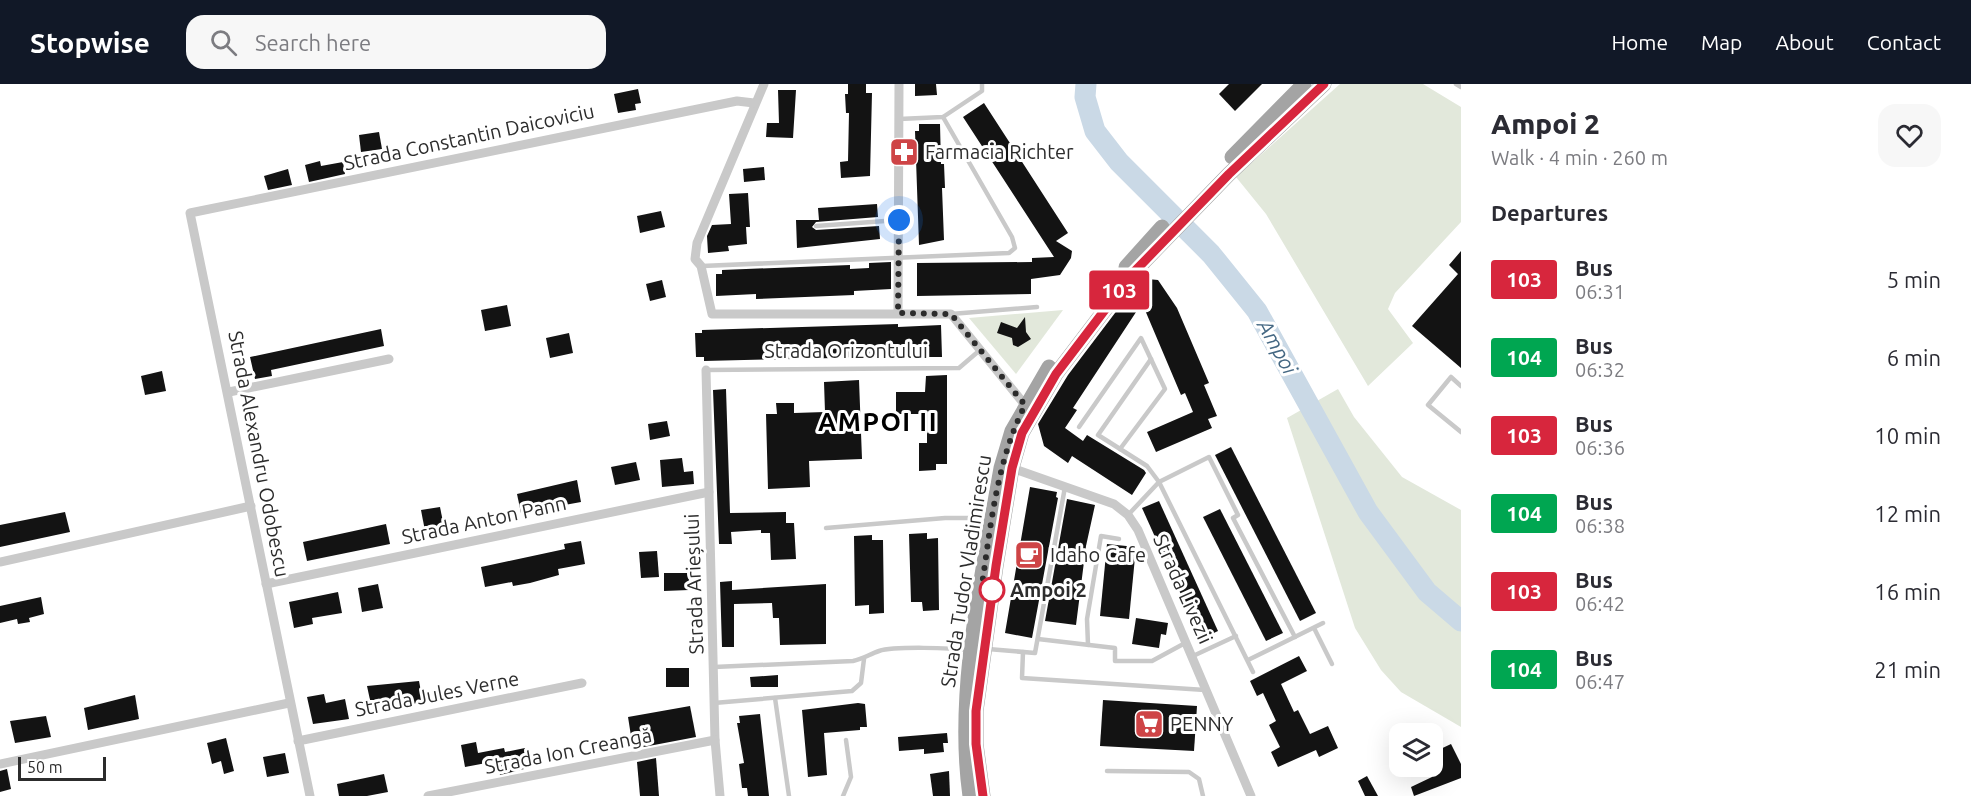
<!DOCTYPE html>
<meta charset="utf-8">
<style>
:root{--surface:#fff;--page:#f7f7f7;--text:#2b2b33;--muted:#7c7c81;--accent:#111827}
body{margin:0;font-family:Ubuntu,sans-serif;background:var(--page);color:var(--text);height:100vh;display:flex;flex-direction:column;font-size:22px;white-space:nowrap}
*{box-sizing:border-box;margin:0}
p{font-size:20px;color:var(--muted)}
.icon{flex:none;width:33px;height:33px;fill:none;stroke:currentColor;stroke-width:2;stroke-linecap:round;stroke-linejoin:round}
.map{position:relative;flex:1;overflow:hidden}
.drawer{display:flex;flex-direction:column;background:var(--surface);width:510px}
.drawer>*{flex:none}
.badge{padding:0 12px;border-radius:4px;font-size:21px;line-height:39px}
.controls{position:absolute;left:1389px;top:639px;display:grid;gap:12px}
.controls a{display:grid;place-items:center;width:54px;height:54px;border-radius:12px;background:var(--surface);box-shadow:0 6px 24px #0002;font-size:30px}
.scale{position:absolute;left:18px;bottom:15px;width:88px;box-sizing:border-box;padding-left:6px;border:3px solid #2c2c2c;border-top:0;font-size:16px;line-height:21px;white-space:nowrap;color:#2c2c2c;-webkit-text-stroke:4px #fff;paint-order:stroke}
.you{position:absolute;width:30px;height:30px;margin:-15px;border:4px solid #fff;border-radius:50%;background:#1a73e8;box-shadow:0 0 0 9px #1a73e833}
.map>.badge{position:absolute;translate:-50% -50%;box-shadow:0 0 0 3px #fff}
h2{padding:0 30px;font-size:22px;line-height:54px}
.round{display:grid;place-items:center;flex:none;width:63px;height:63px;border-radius:18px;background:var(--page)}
.overview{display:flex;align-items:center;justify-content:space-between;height:102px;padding:0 30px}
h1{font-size:28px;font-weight:800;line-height:45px}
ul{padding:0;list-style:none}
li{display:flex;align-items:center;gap:18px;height:78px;padding:0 30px}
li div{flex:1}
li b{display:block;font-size:22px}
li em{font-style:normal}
li .badge{min-width:66px;font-weight:700;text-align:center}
header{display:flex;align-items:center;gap:36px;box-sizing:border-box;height:84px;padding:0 30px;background:var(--accent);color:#fff}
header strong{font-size:28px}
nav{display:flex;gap:33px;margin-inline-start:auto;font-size:21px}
.search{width:420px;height:54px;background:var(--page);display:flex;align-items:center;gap:15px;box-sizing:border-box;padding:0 21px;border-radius:18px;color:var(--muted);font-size:22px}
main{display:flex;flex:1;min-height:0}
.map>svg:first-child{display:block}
.green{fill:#e2e8db}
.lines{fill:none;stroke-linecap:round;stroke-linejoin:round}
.river{stroke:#cad9e6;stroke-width:21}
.building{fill:#131313}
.lane{stroke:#c9c9c9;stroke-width:4.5}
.street{stroke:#c9c9c9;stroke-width:9}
.primary{stroke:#a4a4a4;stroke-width:15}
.line-casing{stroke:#fff;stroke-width:14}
.line{stroke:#d7263d;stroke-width:9}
.walk{stroke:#2c2c2c;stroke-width:6;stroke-dasharray:0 10.8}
.stop-dot{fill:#fff;stroke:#d7263d;stroke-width:3}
.labels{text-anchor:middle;stroke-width:6;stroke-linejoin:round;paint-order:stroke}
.street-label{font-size:20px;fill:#2c2c2c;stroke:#fff}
.poi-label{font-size:20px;fill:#2c2c2c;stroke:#fff;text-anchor:start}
.stop-label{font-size:20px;font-weight:bold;fill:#2c2c2c;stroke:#fff;text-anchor:start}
.water-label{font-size:21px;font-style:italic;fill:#456883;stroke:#fff}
.district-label{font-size:26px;font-weight:bold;letter-spacing:1.5px;fill:#000;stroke:#fff}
</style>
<header>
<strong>Stopwise</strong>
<div class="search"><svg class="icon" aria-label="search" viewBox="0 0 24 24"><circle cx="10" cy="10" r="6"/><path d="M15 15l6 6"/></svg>Search here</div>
<nav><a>Home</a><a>Map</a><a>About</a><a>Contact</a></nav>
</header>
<main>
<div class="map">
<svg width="1461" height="712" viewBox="0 0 1461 712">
<rect width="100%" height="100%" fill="#fff"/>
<g class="green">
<polygon points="1340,0 1423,0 1461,23 1461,138 1395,209 1388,225 1413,259 1368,302 1266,130 1236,93"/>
<polygon points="1063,226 1016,290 969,234"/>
<polygon points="1338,305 1354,333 1402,393 1461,426 1461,643 1401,608 1381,586 1355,544 1287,334"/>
</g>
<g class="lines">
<polyline class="river" points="1086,0 1085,13 1095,47 1119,78 1211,170 1257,227 1368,428 1427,508 1461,537"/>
</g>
<g class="building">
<polygon points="848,0 866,0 866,9 872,9 870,92 841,94 840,78 848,77 849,29 846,29 845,10 848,10"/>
<polygon points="915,0 936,0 937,11 915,12"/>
<polygon points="1229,0 1262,0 1235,27 1219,10"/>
<polygon points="638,5 641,19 635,20 636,26 618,29 614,10"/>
<polygon points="778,6 796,6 793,54 766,53 767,39 779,39"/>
<polygon points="984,19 1068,149 1056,157 1072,167 1071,174 1060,191 1031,195 1031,210 917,212 917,179 1032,178 1032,174 1054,173 963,33"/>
<polygon points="919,40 940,40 941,80 944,80 945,104 942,104 944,156 919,161 915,47 919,47"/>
<polygon points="379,48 382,65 361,68 359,51"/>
<polygon points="320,77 321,82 343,78 345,90 309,98 305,81"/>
<polygon points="764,83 765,96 744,98 743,85"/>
<polygon points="288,85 292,101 268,106 264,92"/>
<polygon points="748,109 750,143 746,143 747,160 728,162 729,167 708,169 707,152 712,141 731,140 729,110"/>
<polygon points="877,120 878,133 816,138 812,143 816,146 879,142 880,155 797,164 796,136 819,136 818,124"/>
<polygon points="661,127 665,143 640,149 637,132"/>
<polygon points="1461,167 1461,284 1412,242 1458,190 1449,181"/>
<polygon points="891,178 891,205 854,207 854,211 756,215 756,210 716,212 716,190 722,190 722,186 850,181 850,185 869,184 869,179"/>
<polygon points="1147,195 1158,196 1177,224 1209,299 1204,301 1217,332 1208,335 1212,344 1156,368 1147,348 1193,328 1185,309 1181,311 1142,219 1073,324 1077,326 1065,344 1083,357 1087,351 1144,386 1146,389 1132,411 1072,372 1068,379 1044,362 1038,340 1068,291 1140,196"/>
<polygon points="662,196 666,213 650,217 646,200"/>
<polygon points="507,221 511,242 485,247 481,226"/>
<polygon points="1025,233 1026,248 1031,255 1018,263 1013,261 1012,254 997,249 1001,238 1017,244"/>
<polygon points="898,240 898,243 941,241 942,273 922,273 921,266 899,266 899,271 834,274 704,277 704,273 696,273 695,249 702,249 702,246"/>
<polygon points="381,245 384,262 271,286 272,292 255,295 250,273"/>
<polygon points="569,249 573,269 550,274 546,254"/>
<polygon points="162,287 166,307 145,311 141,292"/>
<polygon points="947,291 947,380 936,380 936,386 919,387 919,359 927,359 927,330 896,330 896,308 925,308 926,292"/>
<polygon points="859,296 862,375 809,377 810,403 768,405 766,330 777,330 776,319 794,319 794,329 825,328 824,298"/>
<polygon points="726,305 730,429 786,428 786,439 794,439 796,475 771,476 770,449 761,449 761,446 731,448 732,460 719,460 713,306"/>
<polygon points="667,337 670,352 650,356 648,340"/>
<polygon points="1231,363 1316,529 1300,537 1215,371"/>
<polygon points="682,374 684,388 693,387 694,400 662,403 660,376"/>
<polygon points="636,378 640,396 615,401 611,383"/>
<polygon points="577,396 581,418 521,429 517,410"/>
<polygon points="1030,403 1057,408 1056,413 1058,414 1032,554 1005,549"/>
<polygon points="1067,415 1095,421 1086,462 1076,541 1045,537"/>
<polygon points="1159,417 1218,547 1201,555 1142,424"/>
<polygon points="440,423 444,443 425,447 421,426"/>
<polygon points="1220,425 1283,549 1266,557 1203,433"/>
<polygon points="65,428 70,448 0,463 0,441"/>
<polygon points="386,440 390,460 307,477 303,458"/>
<polygon points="927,449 927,455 938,454 939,526 923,527 922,518 911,518 909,450"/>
<polygon points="872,451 872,456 883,456 884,529 869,530 869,521 855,522 854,452"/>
<polygon points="581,457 585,480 558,485 559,491 530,499 513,502 512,498 485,503 481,483 565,465 564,460"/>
<polygon points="1107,460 1136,463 1129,535 1100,532"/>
<polygon points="657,467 659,493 641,494 639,468"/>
<polygon points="664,489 689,489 689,506 664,507"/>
<polygon points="732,497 732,506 826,500 826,560 780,561 779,534 773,534 772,519 734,520 734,563 722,563 720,498"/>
<polygon points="378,500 383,524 362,528 358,504"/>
<polygon points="338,508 342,529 312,534 313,540 294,544 289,518"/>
<polygon points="41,513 44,530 29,534 30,538 18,540 17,535 0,539 0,522"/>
<polygon points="1136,534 1168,539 1166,551 1161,550 1159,564 1132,560"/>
<polygon points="1299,572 1307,587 1281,600 1294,628 1298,626 1310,650 1328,642 1338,664 1319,673 1316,666 1278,683 1271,668 1280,663 1269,641 1276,637 1263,609 1257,612 1250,597"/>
<rect x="666" y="584" width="23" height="19"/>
<polygon points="778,591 778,603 751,603 750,593"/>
<polygon points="419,597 423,618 402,622 401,616 375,620 374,616 370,616 367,602"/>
<polygon points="324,610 326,619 345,615 349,635 313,640 307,613"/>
<polygon points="135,611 139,635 88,646 84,624"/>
<polygon points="1103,616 1197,622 1194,667 1100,662"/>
<polygon points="858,619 865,620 867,643 860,643 860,646 824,649 827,691 808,693 802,626"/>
<polygon points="690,622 696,653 633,665 628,633"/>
<polygon points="760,630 769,712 748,712 747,704 742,704 739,680 744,679 737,639 740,639 739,632"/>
<polygon points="46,632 51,653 15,659 10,637"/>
<polygon points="947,649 948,659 943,659 944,668 924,670 924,665 899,667 898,653"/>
<polygon points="226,654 234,687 224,690 221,677 212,680 207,659"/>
<polygon points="476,658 478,669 504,664 505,668 525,664 528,684 500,691 497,677 465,683 461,661"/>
<polygon points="1451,660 1461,680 1461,694 1414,712 1411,703 1432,693 1432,669"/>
<polygon points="285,669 289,689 267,693 263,673"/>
<polygon points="656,674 659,712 640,712 637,678"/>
<polygon points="7,685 11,705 0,708 0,687"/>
<polygon points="949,687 950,712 933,712 930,690"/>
<polygon points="384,690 388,708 367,712 339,712 337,700"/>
<polygon points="1367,692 1378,712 1365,712 1358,697"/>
</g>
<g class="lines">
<g class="lane">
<polyline points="1456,0 1461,3"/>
<polyline points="899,35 943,33 982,7 982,0"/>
<polyline points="816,142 899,136"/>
<polyline points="702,182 1009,169 1015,164 1012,153 943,33"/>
<polyline points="951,230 1037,223"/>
<polyline points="1151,275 1098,351 1147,382 1159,398 1253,588"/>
<polyline points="706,286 959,284 980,266"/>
<polyline points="1461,302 1451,293 1428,321 1461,348"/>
<polyline points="1079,343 1141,254 1165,305 1120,365"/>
<polyline points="1128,431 1159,398 1209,373 1238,431 1233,434 1295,553"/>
<polyline points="826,444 945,434 990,434"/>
<polyline points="1314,544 1332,580"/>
<polyline points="1038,555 1115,564 1115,577 1152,577 1187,558"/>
<polyline points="1088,561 1087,535 1101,452 1119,455"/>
<polyline points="988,565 1035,569 1065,403"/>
<polyline points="1023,568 1022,594 1205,606"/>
<polyline points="1193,572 1236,552"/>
<polyline points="1248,576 1323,539"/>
<path d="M 714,583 L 853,577 C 863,575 870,570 879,567 C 894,562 952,564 969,566"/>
<polyline points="775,614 789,712"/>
<polyline points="714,619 852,607 861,599 864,575"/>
<polyline points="1107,687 1189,688 1199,695 1203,712"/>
<polyline points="843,712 851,693 846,656"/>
</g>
<g class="street">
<polyline points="764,0 697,159 695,175 701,182 712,230 951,230 1025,321"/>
<polyline points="898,229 899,0"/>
<polyline points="706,286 715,656 720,712"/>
<polyline points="229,308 389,275"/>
<polyline points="1012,384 1114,420 1128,431 1138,446 1251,712"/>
<polyline points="0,478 251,422"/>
<polyline points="266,500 709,408"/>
<polyline points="298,657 582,599"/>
<polyline points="0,680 289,619"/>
<polyline points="310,712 190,129 737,17 754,19"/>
<polyline points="428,712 715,656"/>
</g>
<g class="primary">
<polyline points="1232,73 1304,0"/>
<polyline points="1126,183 1162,143"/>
<path d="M 970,712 C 955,607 983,488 1001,384 L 1012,347 L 1049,283"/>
<polyline points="983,712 976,660 976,627 996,482 1012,384 1022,349 1056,290 1133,189 1229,90 1324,0"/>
</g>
</g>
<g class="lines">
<g class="line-casing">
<polyline id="line" points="983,712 976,660 976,627 996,482 1012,384 1022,349 1056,290 1133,189 1229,90 1324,0"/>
</g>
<use href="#line" class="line"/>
<path class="walk" d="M 899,136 L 898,229 L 951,230 L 1025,321 C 997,377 991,439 982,501 L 992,506"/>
</g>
<defs>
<g id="pharmacy-square" transform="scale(1.5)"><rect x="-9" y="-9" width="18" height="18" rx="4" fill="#ce4446" stroke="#fff"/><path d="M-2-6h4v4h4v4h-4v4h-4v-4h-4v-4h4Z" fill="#fff"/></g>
<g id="cafe-square" transform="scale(1.5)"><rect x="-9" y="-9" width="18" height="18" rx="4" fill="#ce4446" stroke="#fff"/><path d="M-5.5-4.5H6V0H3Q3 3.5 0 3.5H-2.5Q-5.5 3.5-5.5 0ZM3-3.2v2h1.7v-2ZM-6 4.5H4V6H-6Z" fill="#fff"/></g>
<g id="supermarket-square" transform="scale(1.5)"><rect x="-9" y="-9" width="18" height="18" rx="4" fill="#ce4446" stroke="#fff"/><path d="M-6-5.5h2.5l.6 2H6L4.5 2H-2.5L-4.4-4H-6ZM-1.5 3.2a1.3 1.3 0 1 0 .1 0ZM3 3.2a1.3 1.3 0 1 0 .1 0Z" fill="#fff"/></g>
</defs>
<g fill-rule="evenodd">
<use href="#pharmacy-square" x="904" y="68"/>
<use href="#cafe-square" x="1029" y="471"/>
<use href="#supermarket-square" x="1149" y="640"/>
</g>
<circle class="stop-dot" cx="992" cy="506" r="12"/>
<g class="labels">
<g class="street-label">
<text transform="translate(469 53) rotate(-12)" y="7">Strada Constantin Daicoviciu</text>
<text x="846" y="274">Strada Orizontului</text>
<text transform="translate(259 370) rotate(79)" y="7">Strada Alexandru Odobescu</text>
<text transform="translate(484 436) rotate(-12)" y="7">Strada Anton Pann</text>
<text transform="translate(966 487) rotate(-81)" y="7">Strada Tudor Vladimirescu</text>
<text transform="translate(694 500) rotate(-92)" y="7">Strada Arieșului</text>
<text transform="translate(1183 505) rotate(66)" y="7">Strada Livezii</text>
<text transform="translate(437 610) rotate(-11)" y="7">Strada Jules Verne</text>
<text transform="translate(568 667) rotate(-11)" y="7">Strada Ion Creangă</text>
</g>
<g class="poi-label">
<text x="925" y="75">Farmacia Richter</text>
<text x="1050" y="478">Idaho Cafe</text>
<text x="1170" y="647">PENNY</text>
</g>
<g class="stop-label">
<text x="1010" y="513">Ampoi 2</text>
</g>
<g class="water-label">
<text transform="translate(1277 263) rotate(61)" y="7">Ampoi</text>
</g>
<g class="district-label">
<text x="878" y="347">AMPOI II</text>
</g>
</g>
</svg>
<div class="controls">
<a><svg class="icon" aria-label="layers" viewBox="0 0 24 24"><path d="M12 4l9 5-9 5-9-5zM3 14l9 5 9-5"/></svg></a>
</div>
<div class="scale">50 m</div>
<div class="you" style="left:899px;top:136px"></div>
<b class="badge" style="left:1119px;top:206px;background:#d7263d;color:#fff">103</b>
</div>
<section class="drawer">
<div class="overview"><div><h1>Ampoi 2</h1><p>Walk · 4 min · 260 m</p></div><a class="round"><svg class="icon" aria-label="heart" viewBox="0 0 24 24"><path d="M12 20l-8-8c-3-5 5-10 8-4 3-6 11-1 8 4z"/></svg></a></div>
<h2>Departures</h2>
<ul>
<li><span class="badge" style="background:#d7263d;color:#fff">103</span><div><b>Bus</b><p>06:31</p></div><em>5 min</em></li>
<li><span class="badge" style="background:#00a651;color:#fff">104</span><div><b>Bus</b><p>06:32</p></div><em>6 min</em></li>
<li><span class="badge" style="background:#d7263d;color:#fff">103</span><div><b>Bus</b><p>06:36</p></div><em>10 min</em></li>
<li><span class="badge" style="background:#00a651;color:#fff">104</span><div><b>Bus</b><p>06:38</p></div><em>12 min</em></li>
<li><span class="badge" style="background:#d7263d;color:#fff">103</span><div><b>Bus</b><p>06:42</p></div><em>16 min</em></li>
<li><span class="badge" style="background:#00a651;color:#fff">104</span><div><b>Bus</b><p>06:47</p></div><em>21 min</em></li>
</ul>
</section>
</main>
